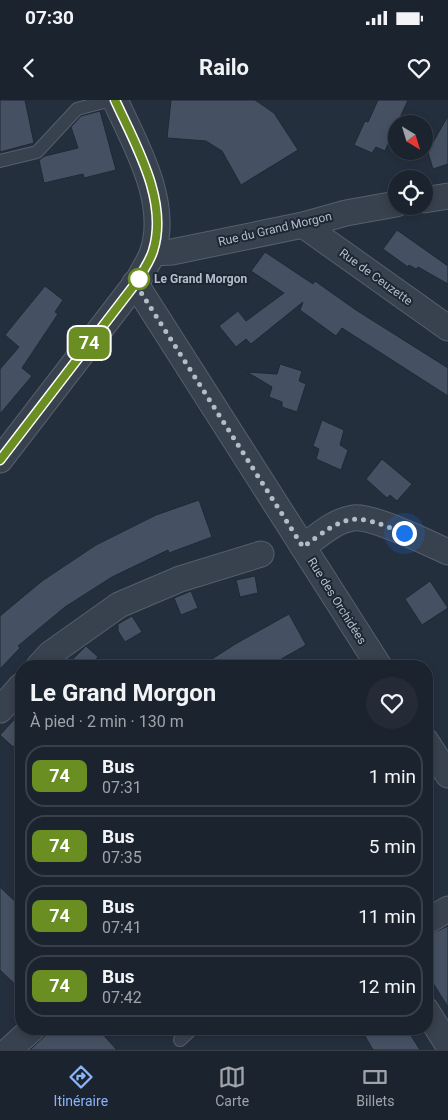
<!DOCTYPE html>
<html lang="fr">
<meta charset="utf-8">
<style>
:root{--surface:#1b232e;--page:#242b36;--text:#f1f3f6;--muted:#a0a4aa;--line:#39404a;--accent:#8ab4f8}
body{margin:0;font-family:Roboto,sans-serif;background:var(--page);color:var(--text);height:100vh;display:flex;flex-direction:column;font-size:19px;white-space:nowrap}
*{box-sizing:border-box;margin:0}
p{font-size:16px;color:var(--muted)}
.icon{flex:none;width:28px;height:28px;fill:none;stroke:currentColor;stroke-width:2;stroke-linecap:round;stroke-linejoin:round}
.map{position:relative;flex:1;overflow:hidden}
.panel{position:absolute;left:15px;top:560px;width:418px;height:375px;display:flex;flex-direction:column;background:var(--surface);border-radius:20px;box-shadow:0 2px 8px #0003,0 0 0 1px var(--line)}
.panel>*{flex:none}
.badge{padding:0 10px;border-radius:8px;font-size:18px;line-height:32px}
.needle{width:32px;rotate:142deg}
.controls{position:absolute;left:388px;top:15px;display:grid;gap:10px}
.controls a{display:grid;place-items:center;width:45px;height:45px;border-radius:50%;background:var(--surface);box-shadow:0 2px 8px #0003,0 0 0 1px var(--line);font-size:25px}
.you{position:absolute;width:25px;height:25px;margin:-12px;border:4px solid #fff;border-radius:50%;background:#1a73e8;box-shadow:0 0 0 8px #1a73e833}
.map>.badge{position:absolute;translate:-50% -50%;box-shadow:0 0 0 2px #fff}
.round{display:grid;place-items:center;flex:none;width:52px;height:52px;border-radius:26px;background:var(--page)}
.summary{display:flex;align-items:center;justify-content:space-between;height:85px;padding:0 15px}
h1{font-size:24px;font-weight:700;line-height:38px}
ul{padding:0;list-style:none}
li{display:flex;align-items:center;gap:15px;height:62px;margin:0 10px 8px;padding:0 5px;border:2px solid var(--line);border-radius:20px}
li div{flex:1}
li b{display:block;font-size:19px}
li em{font-style:normal}
li .badge{min-width:55px;font-weight:700;text-align:center}
.status{display:flex;justify-content:space-between;align-items:center;height:35px;padding:0 25px;background:var(--surface);direction:ltr}
.status svg{height:14px;fill:currentColor}
header{display:flex;justify-content:space-between;align-items:center;height:65px;padding:0 15px;background:var(--surface);font-size:22px;font-weight:700}
.menu{display:flex;justify-content:space-around;align-items:center;height:70px;border-top:1px solid var(--line);background:var(--surface);font-size:14px;color:var(--muted)}
.menu a{display:grid;justify-items:center;gap:2px}
.menu .current{color:var(--accent)}
.map>svg:first-child{display:block}
.building{fill:#455162;stroke:#1f2835}
.lines{fill:none;stroke-linecap:round;stroke-linejoin:round}
.service-casing{stroke:#565f6c;stroke-width:14}
.minor-casing{stroke:#565f6c;stroke-width:27}
.service{stroke:#38414e;stroke-width:12}
.minor{stroke:#38414e;stroke-width:25}
.line-casing{stroke:#fff;stroke-width:11}
.line{stroke:#6b8e23;stroke-width:8}
.walk{stroke:#b4bcc9;stroke-width:5;stroke-dasharray:0 9}
.stop-dot{fill:#fff;stroke:#6b8e23;stroke-width:2.5}
.labels{text-anchor:middle;stroke-width:4;stroke-linejoin:round;paint-order:stroke}
.street-label{font-size:12px;fill:#b4bcc9;stroke:#1d2633}
.stop-label{font-size:12px;font-weight:bold;fill:#b4bcc9;stroke:#1d2633;text-anchor:start}
</style>
<div class="status"><b>07:30</b><svg viewBox="0 0 49 12"><path d="M0 12V9h3v3zM5 12V6h3v6zM10 12V3h3v9zM15 12V0h3v12zM26 1h20v11H26zM47 4h2v5h-2z"/></svg></div>
<header><svg class="icon" aria-label="back" viewBox="0 0 24 24"><path d="M15 5l-7 7 7 7"/></svg>Railo<svg class="icon" aria-label="heart" viewBox="0 0 24 24"><path d="M12 20l-8-8c-3-5 5-10 8-4 3-6 11-1 8 4z"/></svg></header>
<div class="map">
<svg width="448" height="950" viewBox="0 0 448 950">
<rect width="100%" height="100%" fill="#242f3e"/>
<g class="building">
<polygon points="0,0 25,0 34,43 0,52"/>
<polygon points="171,0 255,0 274,13 298,50 241,85 222,51 206,41 167,38"/>
<polygon points="378,0 408,0 385,51 376,47 372,53 354,45 365,21 368,22"/>
<polygon points="100,11 116,70 84,78 83,74 44,83 39,60 45,56 78,48 71,27 81,16"/>
<polygon points="448,16 448,64 433,69 426,46 432,44"/>
<polygon points="397,130 448,166 448,184 418,167 416,169 409,165 408,167 383,149"/>
<polygon points="265,152 313,184 315,181 356,210 448,268 448,296 342,228 336,236 300,210 303,202 251,244 246,239 236,247 219,226 238,211 246,221 284,193 251,171"/>
<polygon points="45,186 63,200 55,212 58,214 22,268 32,276 0,314 0,269 19,247 5,235"/>
<polygon points="280,264 302,271 299,281 306,284 297,312 282,307 282,302 269,297 272,287 247,272 277,274"/>
<polygon points="322,320 344,330 340,345 348,350 341,370 316,359 319,349 313,346"/>
<polygon points="382,359 412,384 397,401 390,395 387,398 366,379"/>
<polygon points="199,400 212,437 169,453 168,450 112,477 65,507 18,546 20,548 0,569 0,516 42,481 96,445 156,415"/>
<polygon points="255,476 258,493 240,497 236,480"/>
<polygon points="430,481 448,508 422,525 405,499"/>
<polygon points="191,491 198,508 181,515 174,498"/>
<polygon points="289,514 306,545 269,566 201,566 237,543"/>
<polygon points="132,516 142,532 125,542 118,531 118,524"/>
<polygon points="86,546 98,557 90,566 66,566"/>
<polygon points="21,612 21,638 13,647 0,635"/>
<polygon points="0,787 21,807 21,890 0,870"/>
<polygon points="448,826 448,907 426,872 426,836"/>
<polygon points="52,929 98,929 117,950 30,950"/>
<polygon points="361,929 407,929 420,950 373,950"/>
</g>
<g class="lines">
<g class="service-casing">
<g id="service">
<polyline points="0,61 37,52 77,9 111,0"/>
<polyline points="180,940 192,929"/>
</g>
</g>
<g class="minor-casing">
<g id="minor">
<polyline points="424,100 448,96"/>
<polyline points="303,125 448,228"/>
<polyline points="153,153 172,152 303,125 346,113 396,104"/>
<polyline points="135,183 379,566"/>
<path d="M 0,360 L 139,179 C 143,170 150,161 153,151 C 169,101 135,44 115,0"/>
<path d="M 303,447 C 318,436 334,421 353,418 C 372,415 428,443 448,452"/>
<polyline points="39,566 50,554 119,505 180,479 261,454"/>
<polyline points="0,610 21,586"/>
<polyline points="426,641 448,675"/>
<polyline points="426,822 448,809"/>
<polyline points="426,910 448,945"/>
<polyline points="9,950 32,929"/>
</g>
</g>
<use href="#service" class="service"/>
<use href="#minor" class="minor"/>
</g>
<g class="lines">
<g class="line-casing">
<path id="line" d="M 0,360 L 139,179 C 143,170 150,161 153,151 C 169,101 135,44 115,0"/>
</g>
<use href="#line" class="line"/>
<path class="walk" d="M 139,179 L 135,183 L 303,447 C 348,414 351,412 404,433"/>
</g>
<circle class="stop-dot" cx="139" cy="179" r="10"/>
<g class="labels">
<g class="street-label">
<text transform="translate(275 129) rotate(-13)" y="4">Rue du Grand Morgon</text>
<text transform="translate(376 177) rotate(36)" y="4">Rue de Ceuzette</text>
<text transform="translate(337 501) rotate(58)" y="4">Rue des Orchidées</text>
</g>
<g class="stop-label">
<text x="154" y="183">Le Grand Morgon</text>
</g>
</g>
</svg>
<div class="controls">
<a><svg class="needle" viewBox="-14 -14 28 28"><path d="M0-13l5 13h-10z" fill="#e53935"/><path d="M0 13l5-13h-10z" fill="#a0a4aa"/></svg></a>
<a><svg class="icon" aria-label="locate" viewBox="0 0 24 24"><circle cx="12" cy="12" r="6"/><path d="M12 2v4M12 18v4M2 12h4M18 12h4"/></svg></a>
</div>
<div class="you" style="left:404px;top:433px"></div>
<b class="badge" style="left:89px;top:243px;background:#6b8e23;color:#fff">74</b>
<section class="panel">
<div class="summary"><div><h1>Le Grand Morgon</h1><p>À pied · 2 min · 130 m</p></div><a class="round"><svg class="icon" aria-label="heart" viewBox="0 0 24 24"><path d="M12 20l-8-8c-3-5 5-10 8-4 3-6 11-1 8 4z"/></svg></a></div>
<ul>
<li><span class="badge" style="background:#6b8e23;color:#fff">74</span><div><b>Bus</b><p>07:31</p></div><em>1 min</em></li>
<li><span class="badge" style="background:#6b8e23;color:#fff">74</span><div><b>Bus</b><p>07:35</p></div><em>5 min</em></li>
<li><span class="badge" style="background:#6b8e23;color:#fff">74</span><div><b>Bus</b><p>07:41</p></div><em>11 min</em></li>
<li><span class="badge" style="background:#6b8e23;color:#fff">74</span><div><b>Bus</b><p>07:42</p></div><em>12 min</em></li>
</ul>
</section>
</div>
<nav class="menu">
<a class="current"><svg class="icon" aria-label="directions" viewBox="0 0 24 24"><path d="M12 3l9 9-9 9-9-9zM9 14v-3h6M13 9l2 2-2 2"/></svg>Itinéraire</a>
<a><svg class="icon" aria-label="map" viewBox="0 0 24 24"><path d="M3 6l6-2 6 2 6-2v14l-6 2-6-2-6 2zM9 4v14M15 6v14"/></svg>Carte</a>
<a><svg class="icon" aria-label="tickets" viewBox="0 0 24 24"><path d="M3 7h18v10H3zM15 7v10"/></svg>Billets</a>
</nav>
